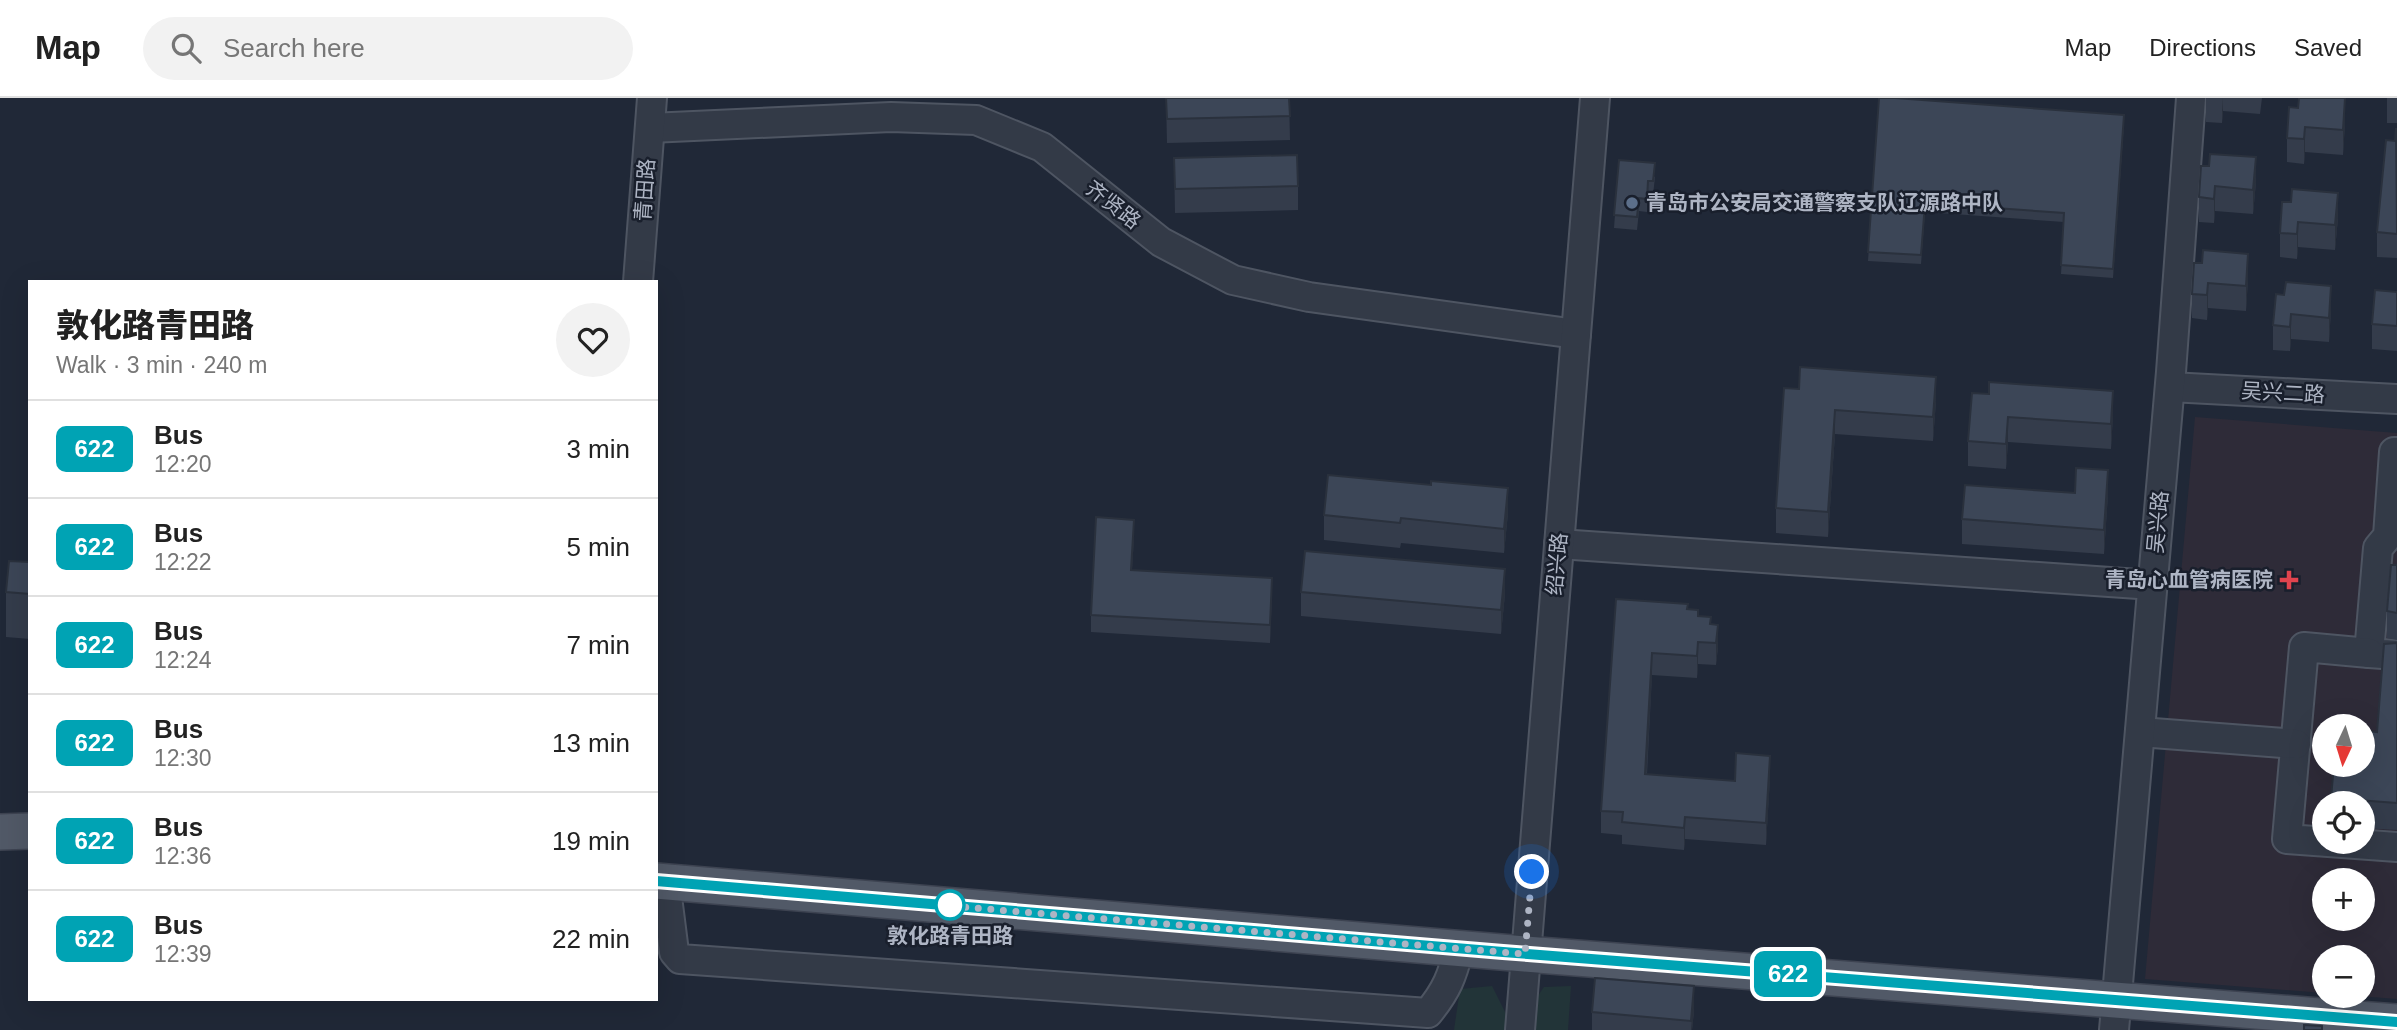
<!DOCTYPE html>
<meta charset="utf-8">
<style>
:root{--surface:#fff;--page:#f2f2f2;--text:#222;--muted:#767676;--line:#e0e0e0}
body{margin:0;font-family:Arial,"Noto Sans SC",sans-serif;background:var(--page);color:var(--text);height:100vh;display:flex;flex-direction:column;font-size:26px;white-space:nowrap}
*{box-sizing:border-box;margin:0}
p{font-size:23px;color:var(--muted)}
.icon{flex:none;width:38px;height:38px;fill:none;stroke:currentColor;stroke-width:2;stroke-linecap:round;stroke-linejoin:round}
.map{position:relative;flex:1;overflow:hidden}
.panel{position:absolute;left:28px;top:182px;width:630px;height:721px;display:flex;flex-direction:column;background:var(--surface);border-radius:0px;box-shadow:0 7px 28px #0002}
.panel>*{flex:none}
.badge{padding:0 14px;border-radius:10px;font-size:24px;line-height:46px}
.needle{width:46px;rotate:184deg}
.fabs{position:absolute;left:2312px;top:616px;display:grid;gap:14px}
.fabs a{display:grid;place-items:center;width:63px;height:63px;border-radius:50%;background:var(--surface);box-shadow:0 7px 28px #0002;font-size:35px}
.you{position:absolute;width:35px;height:35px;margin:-18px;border:5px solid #fff;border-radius:50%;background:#1a73e8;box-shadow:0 0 0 10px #1a73e833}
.map>.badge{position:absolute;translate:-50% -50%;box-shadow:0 0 0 4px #fff}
.round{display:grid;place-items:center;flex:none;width:74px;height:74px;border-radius:37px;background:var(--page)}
.summary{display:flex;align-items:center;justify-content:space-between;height:119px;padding:0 28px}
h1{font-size:33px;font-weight:800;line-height:52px}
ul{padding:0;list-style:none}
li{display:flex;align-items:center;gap:21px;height:98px;padding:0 28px;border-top:2px solid var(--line)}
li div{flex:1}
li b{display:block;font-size:26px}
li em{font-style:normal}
li .badge{min-width:77px;font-weight:700;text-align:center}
header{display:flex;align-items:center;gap:42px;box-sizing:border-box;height:98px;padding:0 35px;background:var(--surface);border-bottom:2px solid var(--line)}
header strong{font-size:33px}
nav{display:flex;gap:38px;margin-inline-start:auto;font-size:24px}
.search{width:490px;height:63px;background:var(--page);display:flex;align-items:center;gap:18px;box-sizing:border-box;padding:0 24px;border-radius:38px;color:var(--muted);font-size:26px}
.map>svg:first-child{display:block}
.medical{fill:#2e2b38;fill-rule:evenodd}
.green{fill:#223438}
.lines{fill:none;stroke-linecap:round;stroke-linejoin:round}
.minor-casing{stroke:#4e5562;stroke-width:32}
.major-casing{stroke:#3d4351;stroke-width:38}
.minor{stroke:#333a47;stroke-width:28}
.major{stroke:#515967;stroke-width:35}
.wall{fill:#343c4b}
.shaded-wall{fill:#2a313d}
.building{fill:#3c4657;stroke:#2a313d;stroke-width:2}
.line-casing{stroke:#fff;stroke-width:16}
.line{stroke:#00a3b4;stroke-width:10}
.walk{stroke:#aeb5c4;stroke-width:7;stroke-dasharray:0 12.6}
.service-dot{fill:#5c6f8a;stroke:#191f2c;stroke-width:2.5}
.health-dot{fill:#e0444e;stroke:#191f2c;stroke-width:2.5}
.stop-dot{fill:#fff;stroke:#00a3b4;stroke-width:3.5}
.labels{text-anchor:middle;stroke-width:5;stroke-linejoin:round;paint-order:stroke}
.street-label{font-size:21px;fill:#aeb5c4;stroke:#191f2c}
.poi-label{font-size:21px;font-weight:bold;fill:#aeb5c4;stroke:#191f2c;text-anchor:start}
.stop-label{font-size:21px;font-weight:bold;fill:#aeb5c4;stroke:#191f2c}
</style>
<header>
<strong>Map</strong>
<div class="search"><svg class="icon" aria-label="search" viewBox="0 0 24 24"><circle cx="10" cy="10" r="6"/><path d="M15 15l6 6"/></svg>Search here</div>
<nav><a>Map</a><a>Directions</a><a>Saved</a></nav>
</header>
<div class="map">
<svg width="2397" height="932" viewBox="0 0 2397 932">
<rect width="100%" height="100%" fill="#202837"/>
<path class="medical" d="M 2195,319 L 2397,335 L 2397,901 L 2359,898 L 2362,898 L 2362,859 L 2324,859 L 2324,895 L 2145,881 ZM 2324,628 L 2362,628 L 2362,667 L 2324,667 ZM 2324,705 L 2362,705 L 2362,744 L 2324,744 ZM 2324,782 L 2362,782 L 2362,821 L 2324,821 Z"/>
<g class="green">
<polygon points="1492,888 1506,916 1505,932 1454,932 1460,891"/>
<polygon points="1571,888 1568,932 1529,932 1530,909 1544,889"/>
</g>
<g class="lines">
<g class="minor-casing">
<g id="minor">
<polyline points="650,30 891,19 976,22 1042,49 1161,144 1233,182 1309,199 1576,236"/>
<polyline points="638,184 652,0"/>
<polyline points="2170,289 2397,301"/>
<polyline points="2397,354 2394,354 2388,438 2378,450 2369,555 2397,557"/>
<polyline points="1559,446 2153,487"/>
<polyline points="2369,555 2304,549 2287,741 2397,749"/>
<polyline points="2140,634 2296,646"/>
<path d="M 665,783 L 674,854 L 680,861 L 1428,915 C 1447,892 1452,878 1459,851"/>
<polyline points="1520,932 1595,0"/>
<polyline points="2114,932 2171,274 2191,0"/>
</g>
</g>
<g class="major-casing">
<g id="major">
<polyline points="0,734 30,733"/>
<polyline points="656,783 1525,856 2397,924"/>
</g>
</g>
<use href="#minor" class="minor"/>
<use href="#major" class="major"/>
</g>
<g class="wall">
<polygon points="1166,0 1289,0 1290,42 1167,45"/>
<polygon points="1879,0 2124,26 2113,180 2061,176 2064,124 1925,114 1921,166 1868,163"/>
<polygon points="2206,0 2262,0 2260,16 2223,13 2222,25 2206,24"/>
<rect x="2387" y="0" width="10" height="25"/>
<polygon points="2289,9 2345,25 2343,57 2305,54 2304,66 2287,64 2287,40"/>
<polygon points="2397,30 2397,160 2377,159 2377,134"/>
<polygon points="1174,60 1298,88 1298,112 1175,115"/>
<polygon points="1619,62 1655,79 1653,97 1648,96 1647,114 1639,113 1637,132 1614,130"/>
<polygon points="2201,68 2256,84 2253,116 2215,113 2214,125 2199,124 2199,99"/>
<polygon points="2282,104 2338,120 2335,152 2298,149 2297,161 2280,159 2280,135"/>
<polygon points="2194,165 2248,181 2246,213 2208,210 2207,222 2192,220 2192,196"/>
<polygon points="2397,194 2397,253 2372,251 2372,226"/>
<polygon points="2284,197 2331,212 2329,244 2291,241 2290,253 2273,252 2273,227"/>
<polygon points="1784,290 1936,303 1933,343 1835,336 1828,439 1776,435 1776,410"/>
<polygon points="1972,295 2113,317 2111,351 2008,344 2006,371 1968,368 1968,343"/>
<polygon points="2075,395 2108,396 2104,456 1962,446 1962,421"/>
<polygon points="1508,415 1504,455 1401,445 1400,450 1324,442 1324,417"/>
<polygon points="1134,439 1132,472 1272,497 1270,545 1091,534 1091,517"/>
<polygon points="30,464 30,541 6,539 6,494"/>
<polygon points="2397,467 2397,542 2387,540 2387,513"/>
<polygon points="1301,494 1505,496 1501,536 1301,518"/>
<polygon points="1616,501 1688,511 1711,526 1718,549 1716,567 1698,566 1697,580 1652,577 1647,676 1735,683 1770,680 1766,747 1685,741 1684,752 1622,746 1622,737 1601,735 1601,713"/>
<polygon points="2397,545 2397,732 2362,730 2362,705 2331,705 2331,700 2377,634"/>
<polygon points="1694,913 1692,932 1592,932 1592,914"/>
</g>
<g class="shaded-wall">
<polygon points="2222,0 2223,13 2222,25"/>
<polygon points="2345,0 2345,25 2343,57 2343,32"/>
<polygon points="2124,17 2124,26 2113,180 2113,171"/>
<polygon points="2305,29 2305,54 2304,66 2304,41"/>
<polygon points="2256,59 2256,84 2253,116 2253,92"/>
<polygon points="2215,88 2215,113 2214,125 2214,101"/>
<polygon points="2338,95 2338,120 2335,152 2335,127"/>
<polygon points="2298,124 2298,149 2297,161 2297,136"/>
<polygon points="2248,156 2248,181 2246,213 2246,188"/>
<polygon points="2208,185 2208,210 2207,222 2207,197"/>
<polygon points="2331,188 2331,212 2329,244 2329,220"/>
<polygon points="2291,216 2291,241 2290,253 2290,229"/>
<polygon points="1936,279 1936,303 1933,343 1933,319"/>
<polygon points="2113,293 2113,317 2111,351 2111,326"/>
<polygon points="1835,312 1835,336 1828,439 1828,414"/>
<polygon points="2008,319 2008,344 2006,371 2006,346"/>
<polygon points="2108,372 2108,396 2104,456 2104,432"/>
<polygon points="1508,390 1508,415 1504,455 1504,431"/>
<polygon points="1134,422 1134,439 1131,489 1131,472"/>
<polygon points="1505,471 1505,496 1501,536 1501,512"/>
<polygon points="1272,480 1272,497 1270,545 1270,527"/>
<polygon points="1718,527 1718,549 1716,567 1716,545"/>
<polygon points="1698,544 1698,566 1697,580 1697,558"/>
<polygon points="1652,555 1652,577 1645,699 1645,676"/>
<polygon points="1770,658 1770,680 1766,747 1766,725"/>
<polygon points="1685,719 1685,741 1684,752 1684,730"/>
<polygon points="1694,888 1694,913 1692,932 1691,932"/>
</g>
<g class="building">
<polygon points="1166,0 1289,0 1290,18 1167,21"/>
<polygon points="1879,0 1895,0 2124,17 2113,171 2061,167 2064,115 1925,105 1921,157 1868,154"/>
<polygon points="2299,0 2345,0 2343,32 2305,29 2304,41 2287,40 2289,9 2298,10"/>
<polygon points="2396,30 2397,136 2377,134 2386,42 2395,43"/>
<polygon points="2210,56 2256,59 2253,92 2215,88 2214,101 2199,99 2201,68 2209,68"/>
<polygon points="1297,57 1298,88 1175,91 1174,60"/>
<polygon points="1619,62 1655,65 1653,83 1648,83 1647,101 1639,100 1637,119 1614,117"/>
<polygon points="2292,91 2338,95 2335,127 2298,124 2297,136 2280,135 2282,104 2291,104"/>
<polygon points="2203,152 2248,156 2246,188 2208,185 2207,197 2192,196 2194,165 2202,165"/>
<polygon points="2286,184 2331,188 2329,220 2291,216 2290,229 2273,227 2276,196 2284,197"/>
<polygon points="2375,192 2397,194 2397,228 2372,226"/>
<polygon points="1800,269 1936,279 1933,319 1835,312 1828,414 1776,410 1784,290 1799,291"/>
<polygon points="1989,284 2113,293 2111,326 2008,319 2006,346 1968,343 1972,295 1989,296"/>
<polygon points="2076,370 2108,372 2104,432 1962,421 1965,387 2075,395"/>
<polygon points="1328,377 1431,387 1431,383 1508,390 1504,431 1401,420 1400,425 1324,417"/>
<polygon points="1096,419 1134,422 1131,472 1272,480 1270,527 1091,517"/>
<polygon points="1305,453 1505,471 1501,512 1301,494"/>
<polygon points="9,463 30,464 30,496 6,494"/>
<polygon points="2391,467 2397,467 2397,515 2387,513"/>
<polygon points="1616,501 1688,506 1687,511 1698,512 1698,518 1711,519 1710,526 1718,527 1716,545 1698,544 1697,558 1652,555 1645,676 1735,683 1736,655 1770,658 1766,725 1685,719 1684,730 1622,724 1623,714 1601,713"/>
<polygon points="2397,545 2397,705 2331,700 2334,667 2362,667 2362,632 2377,634 2384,546"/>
<polygon points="1595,880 1694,888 1691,923 1592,914"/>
<polygon points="2304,927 2322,928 2322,932 2304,932"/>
</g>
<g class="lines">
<g class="line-casing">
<polyline id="line" points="656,783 1503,854 2397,924"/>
</g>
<use href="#line" class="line"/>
<polyline class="walk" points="950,807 939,807 1525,856 1532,774"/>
</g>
<circle class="service-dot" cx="1632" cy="105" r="7"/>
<path class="health-dot" d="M2285.5 471.5h7v7h7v7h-7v7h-7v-7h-7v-7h7z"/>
<circle class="stop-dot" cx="950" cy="807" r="14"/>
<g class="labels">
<g class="street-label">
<text transform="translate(645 92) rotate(-86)" y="7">青田路</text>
<text transform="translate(1113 107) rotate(38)" y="7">齐贤路</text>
<text transform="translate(2283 295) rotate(3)" y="7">吴兴二路</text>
<text transform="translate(2158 424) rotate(-85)" y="7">吴兴路</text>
<text transform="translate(1557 466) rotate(-85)" y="7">绍兴路</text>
</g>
<g class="poi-label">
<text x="1646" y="112">青岛市公安局交通警察支队辽源路中队</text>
<text x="2273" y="489" text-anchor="end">青岛心血管病医院</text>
</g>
<g class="stop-label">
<text x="950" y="845">敦化路青田路</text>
</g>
</g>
</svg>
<div class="fabs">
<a><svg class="needle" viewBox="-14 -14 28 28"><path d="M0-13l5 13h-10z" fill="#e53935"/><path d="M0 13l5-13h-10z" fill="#767676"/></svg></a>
<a><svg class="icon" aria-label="locate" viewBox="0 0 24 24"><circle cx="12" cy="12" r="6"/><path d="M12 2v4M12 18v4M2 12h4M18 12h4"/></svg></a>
<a>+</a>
<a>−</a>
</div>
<div class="you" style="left:1532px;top:774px"></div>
<b class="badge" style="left:1788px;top:876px;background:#00a3b4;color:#fff">622</b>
<section class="panel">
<div class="summary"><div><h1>敦化路青田路</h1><p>Walk · 3 min · 240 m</p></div><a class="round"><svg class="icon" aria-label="heart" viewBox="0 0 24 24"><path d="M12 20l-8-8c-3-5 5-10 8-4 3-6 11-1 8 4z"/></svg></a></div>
<ul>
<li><span class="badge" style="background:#00a3b4;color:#fff">622</span><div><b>Bus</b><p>12:20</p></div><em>3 min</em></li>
<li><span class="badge" style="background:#00a3b4;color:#fff">622</span><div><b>Bus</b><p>12:22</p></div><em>5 min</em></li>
<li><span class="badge" style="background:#00a3b4;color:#fff">622</span><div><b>Bus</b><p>12:24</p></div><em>7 min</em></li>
<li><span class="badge" style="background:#00a3b4;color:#fff">622</span><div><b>Bus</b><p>12:30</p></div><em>13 min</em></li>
<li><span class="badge" style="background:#00a3b4;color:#fff">622</span><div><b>Bus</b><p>12:36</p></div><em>19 min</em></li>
<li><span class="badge" style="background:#00a3b4;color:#fff">622</span><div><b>Bus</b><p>12:39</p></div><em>22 min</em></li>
</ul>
</section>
</div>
